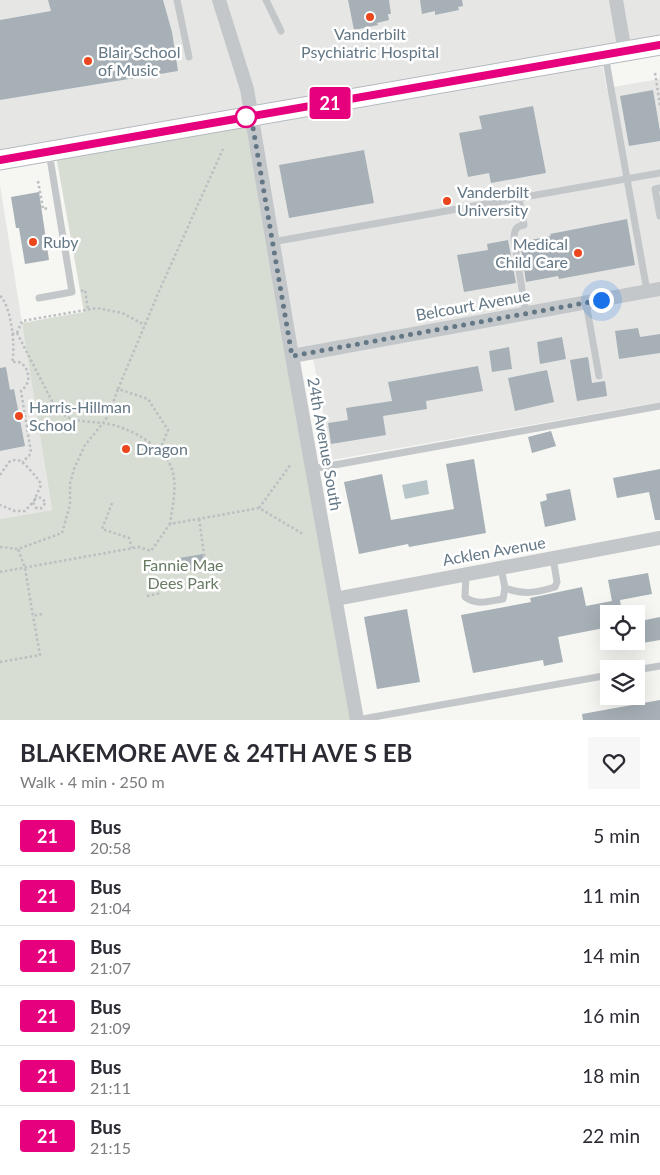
<!DOCTYPE html>
<meta charset="utf-8">
<style>
:root{--surface:#fff;--page:#f7f7f7;--text:#2b2b33;--muted:#7c7c81;--line:#e1e1e2}
body{margin:0;font-family:Lato,sans-serif;background:var(--page);color:var(--text);height:100vh;display:flex;flex-direction:column;font-size:19px;white-space:nowrap}
*{box-sizing:border-box;margin:0}
p{font-size:16px;color:var(--muted)}
.icon{flex:none;width:28px;height:28px;fill:none;stroke:currentColor;stroke-width:2;stroke-linecap:round;stroke-linejoin:round}
.map{position:relative;height:720px;overflow:hidden}
.sheet{display:flex;flex-direction:column;background:var(--surface);flex:1}
.sheet>*{flex:none}
.badge{padding:0 10px;border-radius:4px;font-size:18px;line-height:32px}
.fabs{position:absolute;left:600px;top:605px;display:grid;gap:10px}
.fabs a{display:grid;place-items:center;width:45px;height:45px;border-radius:0px;background:var(--surface);box-shadow:0 5px 20px #0002;font-size:25px}
.you{position:absolute;width:25px;height:25px;margin:-12px;border:4px solid #fff;border-radius:50%;background:#1a73e8;box-shadow:0 0 0 8px #1a73e833}
.map>.badge{position:absolute;translate:-50% -50%;box-shadow:0 0 0 2px #fff}
.round{display:grid;place-items:center;flex:none;width:52px;height:52px;border-radius:0px;background:var(--page)}
.headline{display:flex;align-items:center;justify-content:space-between;height:85px;padding:0 20px}
h1{font-size:24px;font-weight:700;line-height:38px}
ul{padding:0;list-style:none}
li{display:flex;align-items:center;gap:15px;height:60px;padding:0 20px;border-top:1px solid var(--line)}
li div{flex:1}
li b{display:block;font-size:19px}
li em{font-style:normal}
li .badge{min-width:55px;font-weight:700;text-align:center}
.map>svg:first-child{display:block}
.built{fill:#e6e7e5}
.green{fill:#d7ddd3}
.water{fill:#b7c5c9}
.building{fill:#a6b0b6}
.lines{fill:none;stroke-linecap:round;stroke-linejoin:round}
.secondary-casing{stroke:#b3b9bd;stroke-width:21}
.path{stroke:#bcbfc1;stroke-width:2.5;stroke-dasharray:2.5 2.5;stroke-linecap:butt}
.lane{stroke:#c3c7ca;stroke-width:7}
.street{stroke:#c3c7ca;stroke-width:14}
.secondary{stroke:#fff;stroke-width:19}
.line-casing{stroke:#fff;stroke-width:11}
.line{stroke:#e6007e;stroke-width:8}
.walk{stroke:#637785;stroke-width:5;stroke-dasharray:0 9}
.poi-dot{fill:#eb461d;stroke:#fff;stroke-width:2}
.stop-dot{fill:#fff;stroke:#e6007e;stroke-width:2.5}
.labels{text-anchor:middle;stroke-width:5;stroke-linejoin:round;paint-order:stroke}
.poi-label{font-size:16px;fill:#637785;stroke:#fff;text-anchor:start}
.street-label{font-size:16px;fill:#637785;stroke:#fff}
.park-label{font-size:16px;fill:#687b62;stroke:#fff}
</style>
<div class="map">
<svg width="660" height="720" viewBox="0 0 660 720">
<rect width="100%" height="100%" fill="#f6f6f2"/>
<g class="built">
<polygon points="0,0 660,0 660,46 600,56 607,88 660,79 660,402 332,460 312,352 292,356 251,116 0,160"/>
<polygon points="0,185 52,510 0,519"/>
</g>
<polygon class="green" points="251,116 357,720 0,720 0,519 52,510 22,323 84,312 55,150"/>
<polygon class="water" points="427,480 429,494 405,499 402,485"/>
<g class="building">
<polygon points="48,0 163,0 172,32 178,71 0,100 0,20 51,11"/>
<polygon points="348,0 389,0 391,14 388,14 389,20 377,23 378,25 354,30"/>
<polygon points="420,0 462,0 463,6 458,7 459,10 435,15 435,11 422,14"/>
<polygon points="653,90 660,131 660,141 629,146 620,96"/>
<polygon points="533,106 546,173 491,183 489,173 468,177 459,133 482,129 479,116"/>
<polygon points="364,150 374,203 289,218 279,165"/>
<polygon points="39,192 49,260 25,264 19,228 16,228 11,197"/>
<polygon points="627,219 635,265 559,279 558,276 526,282 520,242 551,236 550,234"/>
<polygon points="508,240 516,283 464,292 457,255 488,250 487,244"/>
<polygon points="638,328 640,337 660,334 660,353 619,359 615,331"/>
<polygon points="562,337 566,359 540,364 537,342"/>
<polygon points="509,347 512,369 492,372 489,351"/>
<polygon points="588,357 592,383 605,381 607,396 577,401 570,360"/>
<polygon points="478,366 483,391 426,401 427,409 383,416 386,435 331,444 328,423 348,420 346,408 392,401 388,382"/>
<polygon points="6,367 10,390 14,389 25,446 0,451 0,368"/>
<polygon points="547,370 554,402 515,411 508,378"/>
<polygon points="551,431 556,446 532,453 528,437"/>
<polygon points="474,459 486,533 409,547 408,544 359,554 344,482 382,474 391,520 454,509 446,464"/>
<polygon points="660,469 660,520 655,520 649,492 617,498 613,478"/>
<polygon points="570,489 576,520 545,527 540,502 547,500 546,494"/>
<polygon points="203,554 205,568 181,572 179,558"/>
<polygon points="648,573 652,594 620,600 622,614 609,614 609,627 558,637 563,662 544,666 543,660 473,673 461,615 531,602 530,598 582,587 586,606 612,601 608,580"/>
<polygon points="407,609 420,682 377,689 364,617"/>
<polygon points="660,617 660,640 636,644 636,622"/>
<polygon points="660,700 660,720 583,720 582,714"/>
</g>
<g class="lines">
<g class="secondary-casing">
<polyline id="secondary" points="0,160 660,45"/>
</g>
<g class="path">
<polyline points="655,73 660,105"/>
<polyline points="38,181 43,209 48,208"/>
<polyline points="81,291 85,290 88,309"/>
<path d="M 0,296 C 11,304 16,349 12,362 L 19,362 L 25,366 C 30,376 30,383 21,391 L 31,452 L 29,456 L 22,462"/>
<polyline points="17,333 22,321 97,308 122,313 145,325"/>
<path d="M 12,334 L 17,333 L 55,407 C 66,422 85,421 103,423 L 108,416 L 118,389"/>
<polyline points="160,450 168,430 148,399 118,389 160,289 223,149"/>
<path d="M 0,475 L 9,462 C 20,456 25,465 32,472 C 36,477 39,479 41,485 L 34,501 L 25,511 L 15,511 L 0,505"/>
<circle cx="39" cy="503" r="5.5"/>
<polyline points="112,503 102,529 129,538 132,548"/>
<polyline points="259,508 291,464"/>
<polyline points="199,519 206,567"/>
<polyline points="0,547 18,549"/>
<polyline points="156,571 178,566"/>
<polyline points="0,572 139,547 151,551 170,524 259,508 303,534"/>
<polyline points="147,596 161,593"/>
<path d="M 42,614 L 33,616 L 25,568 L 18,549 L 62,533 L 70,505 L 70,484 L 74,469 L 85,445 L 103,423 C 128,426 167,447 173,473 C 177,490 172,508 170,524"/>
<polyline points="0,662 40,655 33,616"/>
</g>
<g class="lane">
<polyline points="177,0 189,57"/>
<polyline points="266,0 281,31"/>
<polyline points="605,55 647,291"/>
<polyline points="660,188 655,189 660,216"/>
<path d="M 519,198 L 524,225 C 516,226 514,230 514,239 L 526,314"/>
<polyline points="272,242 660,173"/>
<polyline points="39,298 72,292 49,152"/>
<polyline points="586,303 599,376"/>
<polyline points="312,469 660,406"/>
<path d="M 466,574 L 465,597 C 477,606 489,601 503,599 L 505,588 L 501,568"/>
<path d="M 505,588 C 524,595 535,593 555,587 L 557,582 L 553,558"/>
<polyline points="636,670 660,666"/>
<polyline points="357,720 609,675"/>
</g>
<g class="street">
<polyline points="219,0 247,89 292,356 357,720"/>
<polyline points="616,0 625,52"/>
<polyline points="292,356 660,289"/>
<polyline points="335,599 660,538"/>
</g>
<use href="#secondary" class="secondary"/>
</g>
<g class="lines">
<g class="line-casing">
<polyline id="line" points="0,160 660,45"/>
</g>
<use href="#line" class="line"/>
<polyline class="walk" points="246,117 251,116 292,356 601,300"/>
</g>
<g class="poi-dot">
<circle cx="370" cy="17" r="5"/>
<circle cx="88" cy="61" r="5"/>
<circle cx="447" cy="201" r="5"/>
<circle cx="33" cy="242" r="5"/>
<circle cx="578" cy="253" r="5"/>
<circle cx="19" cy="416" r="5"/>
<circle cx="126" cy="449" r="5"/>
</g>
<circle class="stop-dot" cx="246" cy="117" r="10"/>
<g class="labels">
<g class="poi-label">
<text x="370" y="40" text-anchor="middle">Vanderbilt<tspan x="370" dy="18">Psychiatric Hospital</tspan></text>
<text x="98" y="58">Blair School<tspan x="98" dy="18">of Music</tspan></text>
<text x="457" y="198">Vanderbilt<tspan x="457" dy="18">University</tspan></text>
<text x="43" y="248">Ruby</text>
<text x="568" y="250" text-anchor="end">Medical<tspan x="568" dy="18">Child Care</tspan></text>
<text x="29" y="413">Harris-Hillman<tspan x="29" dy="18">School</tspan></text>
<text x="136" y="455">Dragon</text>
</g>
<g class="street-label">
<text transform="translate(473 305) rotate(-10)" y="6">Belcourt Avenue</text>
<text transform="translate(325 444) rotate(80)" y="6">24th Avenue South</text>
<text transform="translate(494 551) rotate(-10)" y="6">Acklen Avenue</text>
</g>
<g class="park-label">
<text x="183" y="571">Fannie Mae<tspan x="183" dy="18">Dees Park</tspan></text>
</g>
</g>
</svg>
<div class="fabs">
<a><svg class="icon" aria-label="locate" viewBox="0 0 24 24"><circle cx="12" cy="12" r="6"/><path d="M12 2v4M12 18v4M2 12h4M18 12h4"/></svg></a>
<a><svg class="icon" aria-label="layers" viewBox="0 0 24 24"><path d="M12 4l9 5-9 5-9-5zM3 14l9 5 9-5"/></svg></a>
</div>
<div class="you" style="left:601px;top:300px"></div>
<b class="badge" style="left:330px;top:103px;background:#e6007e;color:#fff">21</b>
</div>
<section class="sheet">
<div class="headline"><div><h1>BLAKEMORE AVE &amp; 24TH AVE S EB</h1><p>Walk · 4 min · 250 m</p></div><a class="round"><svg class="icon" aria-label="heart" viewBox="0 0 24 24"><path d="M12 20l-8-8c-3-5 5-10 8-4 3-6 11-1 8 4z"/></svg></a></div>
<ul>
<li><span class="badge" style="background:#e6007e;color:#fff">21</span><div><b>Bus</b><p>20:58</p></div><em>5 min</em></li>
<li><span class="badge" style="background:#e6007e;color:#fff">21</span><div><b>Bus</b><p>21:04</p></div><em>11 min</em></li>
<li><span class="badge" style="background:#e6007e;color:#fff">21</span><div><b>Bus</b><p>21:07</p></div><em>14 min</em></li>
<li><span class="badge" style="background:#e6007e;color:#fff">21</span><div><b>Bus</b><p>21:09</p></div><em>16 min</em></li>
<li><span class="badge" style="background:#e6007e;color:#fff">21</span><div><b>Bus</b><p>21:11</p></div><em>18 min</em></li>
<li><span class="badge" style="background:#e6007e;color:#fff">21</span><div><b>Bus</b><p>21:15</p></div><em>22 min</em></li>
</ul>
</section>
